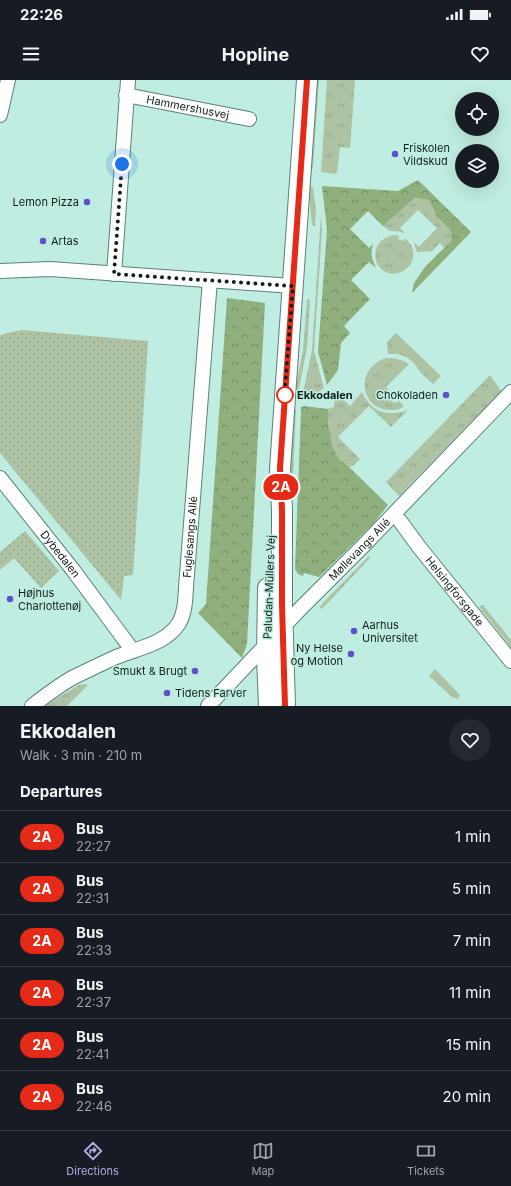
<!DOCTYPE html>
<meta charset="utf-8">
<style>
:root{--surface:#171b24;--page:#242831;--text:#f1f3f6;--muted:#9ea1a6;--line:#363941;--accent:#afaae2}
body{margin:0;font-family:Inter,sans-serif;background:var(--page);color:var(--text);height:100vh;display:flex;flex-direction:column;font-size:15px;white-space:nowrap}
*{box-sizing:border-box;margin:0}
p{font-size:13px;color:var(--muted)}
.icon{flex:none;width:22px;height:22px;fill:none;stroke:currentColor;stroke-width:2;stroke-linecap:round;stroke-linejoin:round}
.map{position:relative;height:626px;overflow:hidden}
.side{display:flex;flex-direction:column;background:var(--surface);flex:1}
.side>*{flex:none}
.badge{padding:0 8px;border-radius:13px;font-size:14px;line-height:26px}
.tools{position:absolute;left:455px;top:12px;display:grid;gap:8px}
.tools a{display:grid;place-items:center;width:44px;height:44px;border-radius:50%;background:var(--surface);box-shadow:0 4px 16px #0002;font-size:20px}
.you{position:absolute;width:20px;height:20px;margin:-10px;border:3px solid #fff;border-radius:50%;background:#1a73e8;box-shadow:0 0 0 6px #1a73e833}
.map>.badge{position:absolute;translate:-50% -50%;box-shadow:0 0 0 2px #fff}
h2{padding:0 20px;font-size:15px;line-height:36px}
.round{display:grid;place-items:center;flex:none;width:42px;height:42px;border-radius:21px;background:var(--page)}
.headline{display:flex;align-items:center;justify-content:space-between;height:68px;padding:0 20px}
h1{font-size:19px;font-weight:700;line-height:30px}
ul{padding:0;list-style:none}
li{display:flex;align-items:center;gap:12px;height:52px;padding:0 20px;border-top:1px solid var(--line)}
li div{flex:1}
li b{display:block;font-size:15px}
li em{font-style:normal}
li .badge{min-width:44px;font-weight:700;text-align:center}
.status{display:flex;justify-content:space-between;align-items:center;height:28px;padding:0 20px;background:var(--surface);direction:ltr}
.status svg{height:11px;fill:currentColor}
header{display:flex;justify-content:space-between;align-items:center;height:52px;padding:0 20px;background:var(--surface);font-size:18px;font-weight:700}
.dock{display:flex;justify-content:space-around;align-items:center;height:56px;border-top:1px solid var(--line);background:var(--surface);font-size:11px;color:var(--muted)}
.dock a{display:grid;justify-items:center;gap:2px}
.dock .active{color:var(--accent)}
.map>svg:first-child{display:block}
.grass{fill:url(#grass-tufts)}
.forest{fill:url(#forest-crowns)}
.park{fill:url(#park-dots)}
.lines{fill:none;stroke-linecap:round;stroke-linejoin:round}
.street-casing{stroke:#588277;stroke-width:16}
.secondary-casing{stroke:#588277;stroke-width:22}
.street{stroke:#fff;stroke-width:14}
.secondary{stroke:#fff;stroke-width:20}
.line-casing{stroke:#fff;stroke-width:9}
.line{stroke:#e52b18;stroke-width:6}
.walk{stroke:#10211d;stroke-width:4;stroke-dasharray:0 7.2}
.poi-dot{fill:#5f51c9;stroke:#c0ede1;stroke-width:1.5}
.stop-dot{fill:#fff;stroke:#e52b18;stroke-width:2}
.labels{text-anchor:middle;stroke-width:3;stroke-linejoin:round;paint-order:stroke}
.street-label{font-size:11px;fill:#10211d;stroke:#c0ede1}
.poi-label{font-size:11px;fill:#10211d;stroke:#c0ede1;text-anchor:start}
.stop-label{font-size:11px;font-weight:bold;fill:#10211d;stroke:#c0ede1;text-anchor:start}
</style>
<div class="status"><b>22:26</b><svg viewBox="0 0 49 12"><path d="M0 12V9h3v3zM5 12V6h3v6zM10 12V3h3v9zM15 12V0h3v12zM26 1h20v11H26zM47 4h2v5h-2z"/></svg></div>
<header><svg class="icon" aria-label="menu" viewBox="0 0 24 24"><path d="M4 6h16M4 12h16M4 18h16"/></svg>Hopline<svg class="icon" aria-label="heart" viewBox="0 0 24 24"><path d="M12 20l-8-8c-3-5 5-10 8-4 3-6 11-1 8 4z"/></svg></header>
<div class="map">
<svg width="511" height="626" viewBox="0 0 511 626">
<defs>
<pattern id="grass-tufts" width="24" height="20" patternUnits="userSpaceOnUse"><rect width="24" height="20" fill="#aec3a3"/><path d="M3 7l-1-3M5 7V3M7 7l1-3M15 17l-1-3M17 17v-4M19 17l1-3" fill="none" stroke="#95a78c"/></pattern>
<pattern id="forest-crowns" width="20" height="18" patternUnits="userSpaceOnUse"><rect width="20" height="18" fill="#8faf7d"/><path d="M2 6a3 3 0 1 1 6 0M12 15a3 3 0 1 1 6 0" fill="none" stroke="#738e66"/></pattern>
<pattern id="park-dots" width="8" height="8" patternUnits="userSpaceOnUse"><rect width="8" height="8" fill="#aec3a3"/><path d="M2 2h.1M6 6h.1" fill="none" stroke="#95a78c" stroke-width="1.8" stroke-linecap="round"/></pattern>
</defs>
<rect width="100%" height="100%" fill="#c0ede1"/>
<g class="grass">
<polygon points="314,0 319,0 313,87 311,94 310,93"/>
<polygon points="327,0 355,0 350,68 340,67 337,93 335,94 321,92"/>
<polygon points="311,107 313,107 316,131 315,146 312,145 309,114"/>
<polygon points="415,118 429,120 440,141 450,150 452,160 444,168 440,163 432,171 417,172 414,162 419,167 437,148 418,130 400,148 405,153 396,151 390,151 383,146"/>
<polygon points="321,135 322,150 314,271 324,308 315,314 305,315 303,313 312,270"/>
<path d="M 394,155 L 399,156 L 398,159 L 404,161 L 405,158 C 430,181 393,208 378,185 C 375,180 375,175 376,170 C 378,161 385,157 394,155 Z"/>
<polygon points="307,219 309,219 310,221 307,267 299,309 297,311 295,309 303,271"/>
<polygon points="396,253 441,296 433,304 420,292 415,284 408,278 398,274 388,274 387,262"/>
<path d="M 386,278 C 395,278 401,279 409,284 L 386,307 L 391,313 L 389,317 L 391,321 L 395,323 L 399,321 L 404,326 C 401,329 397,330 393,330 C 361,332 353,289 386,278 Z"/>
<polygon points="490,295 501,311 399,416 386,402"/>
<path d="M 362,312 C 364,316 366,320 369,323 C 378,335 395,335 408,330 L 391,347 L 369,326 L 338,357 L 360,379 L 353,386 L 349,387 C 346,385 341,382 339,379 C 328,366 328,345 328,329 L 334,327 L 336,313 L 350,326 Z"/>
<polygon points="294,329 296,330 292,419 290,503 289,383"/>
<polygon points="369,476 370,478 322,529 320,528 320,527 322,524"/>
<polygon points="483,525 511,560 511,567 479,527"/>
<polygon points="435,589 460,615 458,619 452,617 429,596"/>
<polygon points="85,604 88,605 67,626 44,626 79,605"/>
</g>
<g class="forest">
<path d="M 418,100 L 471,152 L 412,213 L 414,203 L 425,187 L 452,160 L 450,150 L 436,136 L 435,132 L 429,120 L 415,118 L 383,146 L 368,131 L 350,149 L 369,168 L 373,164 C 370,174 372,179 376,188 L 369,182 L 351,200 L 370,219 L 344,246 L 350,253 L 341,263 L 338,290 L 327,305 L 318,272 L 327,150 L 322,106 L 398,111 Z"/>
<polygon points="227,218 265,223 247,564 242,578 198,533 206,524"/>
<polygon points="304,326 328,329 328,344 332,366 339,379 349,387 388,425 373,444 319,497 304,493 303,496 298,494 295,489 301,330 301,327"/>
</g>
<g class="park">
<polygon points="21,250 148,261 133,495 124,496 121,520 0,373 0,255"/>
<polygon points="25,451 59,491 41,508 14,478 0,490 0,472"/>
</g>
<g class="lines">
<g class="street-casing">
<g id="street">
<path id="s1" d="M 126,15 L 249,39"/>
<polyline points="0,35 8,0"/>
<polyline points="0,191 50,189 293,206"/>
<polyline points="114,194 128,0"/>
<path id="s2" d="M 0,398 L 73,490 L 133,571"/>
<path id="s3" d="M 400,441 L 419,467 L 511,581"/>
<path id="s4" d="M 32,626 C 45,616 58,606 72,598 C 86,591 101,584 116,577 C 138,568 166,564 179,543 C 187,529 185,510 187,495 L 210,200"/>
<path id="s5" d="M 208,626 L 301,528 L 363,466 L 511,312"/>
</g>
</g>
<g class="secondary-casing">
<g id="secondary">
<polyline points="268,508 267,577 269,626"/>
<polyline points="285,626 282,525 282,430 280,389 307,0"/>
</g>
</g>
<use href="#street" class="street"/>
<use href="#secondary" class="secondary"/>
</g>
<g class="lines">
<g class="line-casing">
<polyline id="line" points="285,626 282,525 282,430 280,388 307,0"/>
</g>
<use href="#line" class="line"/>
<polyline class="walk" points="122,84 114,194 293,206 284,320 285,315"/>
</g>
<g class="poi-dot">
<circle cx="395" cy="74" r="4"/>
<circle cx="87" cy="122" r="4"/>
<circle cx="43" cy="161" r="4"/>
<circle cx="446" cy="315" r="4"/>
<circle cx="10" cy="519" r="4"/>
<circle cx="354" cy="551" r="4"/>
<circle cx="351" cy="574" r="4"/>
<circle cx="195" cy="591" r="4"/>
<circle cx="167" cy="613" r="4"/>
</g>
<circle class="stop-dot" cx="285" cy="315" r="8"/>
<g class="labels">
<g class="street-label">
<text dy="4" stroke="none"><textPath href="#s1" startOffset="63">Hammershusvej</textPath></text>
<text dy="4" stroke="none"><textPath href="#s4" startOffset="258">Fuglesangs Allé</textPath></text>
<text dy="4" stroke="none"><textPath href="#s5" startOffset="218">Møllevangs Allé</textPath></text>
<text dy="4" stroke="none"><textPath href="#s2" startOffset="97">Dybedalen</textPath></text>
<text transform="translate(269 507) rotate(-88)" y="4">Paludan-Müllers Vej</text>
<text dy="4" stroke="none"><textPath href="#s3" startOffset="89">Helsingforsgade</textPath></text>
</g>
<g class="poi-label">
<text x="403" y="72">Friskolen<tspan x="403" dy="13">Vildskud</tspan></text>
<text x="79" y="126" text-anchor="end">Lemon Pizza</text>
<text x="51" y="165">Artas</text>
<text x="438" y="319" text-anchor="end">Chokoladen</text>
<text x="18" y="517">Højhus<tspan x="18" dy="13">Charlottehøj</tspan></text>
<text x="362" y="549">Aarhus<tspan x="362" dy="13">Universitet</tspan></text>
<text x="343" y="572" text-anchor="end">Ny Helse<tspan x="343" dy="13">og Motion</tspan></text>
<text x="187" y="595" text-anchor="end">Smukt &amp; Brugt</text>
<text x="175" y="617">Tidens Farver</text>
</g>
<g class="stop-label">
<text x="297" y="319">Ekkodalen</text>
</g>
</g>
</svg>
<div class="tools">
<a><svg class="icon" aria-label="locate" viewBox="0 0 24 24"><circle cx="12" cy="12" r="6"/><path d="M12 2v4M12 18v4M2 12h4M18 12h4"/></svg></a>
<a><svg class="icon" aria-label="layers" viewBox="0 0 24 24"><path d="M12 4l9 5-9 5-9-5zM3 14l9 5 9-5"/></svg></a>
</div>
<div class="you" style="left:122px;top:84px"></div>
<b class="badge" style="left:281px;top:407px;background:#e52b18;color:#fff">2A</b>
</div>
<section class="side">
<div class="headline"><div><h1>Ekkodalen</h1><p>Walk · 3 min · 210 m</p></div><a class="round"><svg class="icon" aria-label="heart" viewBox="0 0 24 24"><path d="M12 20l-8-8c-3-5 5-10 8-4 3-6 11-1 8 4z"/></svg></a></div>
<h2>Departures</h2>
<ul>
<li><span class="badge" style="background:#e52b18;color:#fff">2A</span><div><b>Bus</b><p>22:27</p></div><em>1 min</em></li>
<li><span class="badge" style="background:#e52b18;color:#fff">2A</span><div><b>Bus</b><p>22:31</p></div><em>5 min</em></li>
<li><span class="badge" style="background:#e52b18;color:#fff">2A</span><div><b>Bus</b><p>22:33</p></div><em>7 min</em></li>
<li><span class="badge" style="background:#e52b18;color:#fff">2A</span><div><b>Bus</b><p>22:37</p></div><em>11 min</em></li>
<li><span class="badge" style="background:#e52b18;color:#fff">2A</span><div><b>Bus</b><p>22:41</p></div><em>15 min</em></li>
<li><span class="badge" style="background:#e52b18;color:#fff">2A</span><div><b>Bus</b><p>22:46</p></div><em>20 min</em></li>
</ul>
</section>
<nav class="dock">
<a class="active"><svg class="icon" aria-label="directions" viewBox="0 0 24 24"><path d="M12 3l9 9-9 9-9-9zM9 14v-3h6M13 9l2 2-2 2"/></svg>Directions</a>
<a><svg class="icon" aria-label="map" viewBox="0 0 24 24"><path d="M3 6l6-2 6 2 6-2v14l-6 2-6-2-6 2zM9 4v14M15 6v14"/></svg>Map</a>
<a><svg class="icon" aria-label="tickets" viewBox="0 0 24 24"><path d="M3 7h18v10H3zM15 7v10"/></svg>Tickets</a>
</nav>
